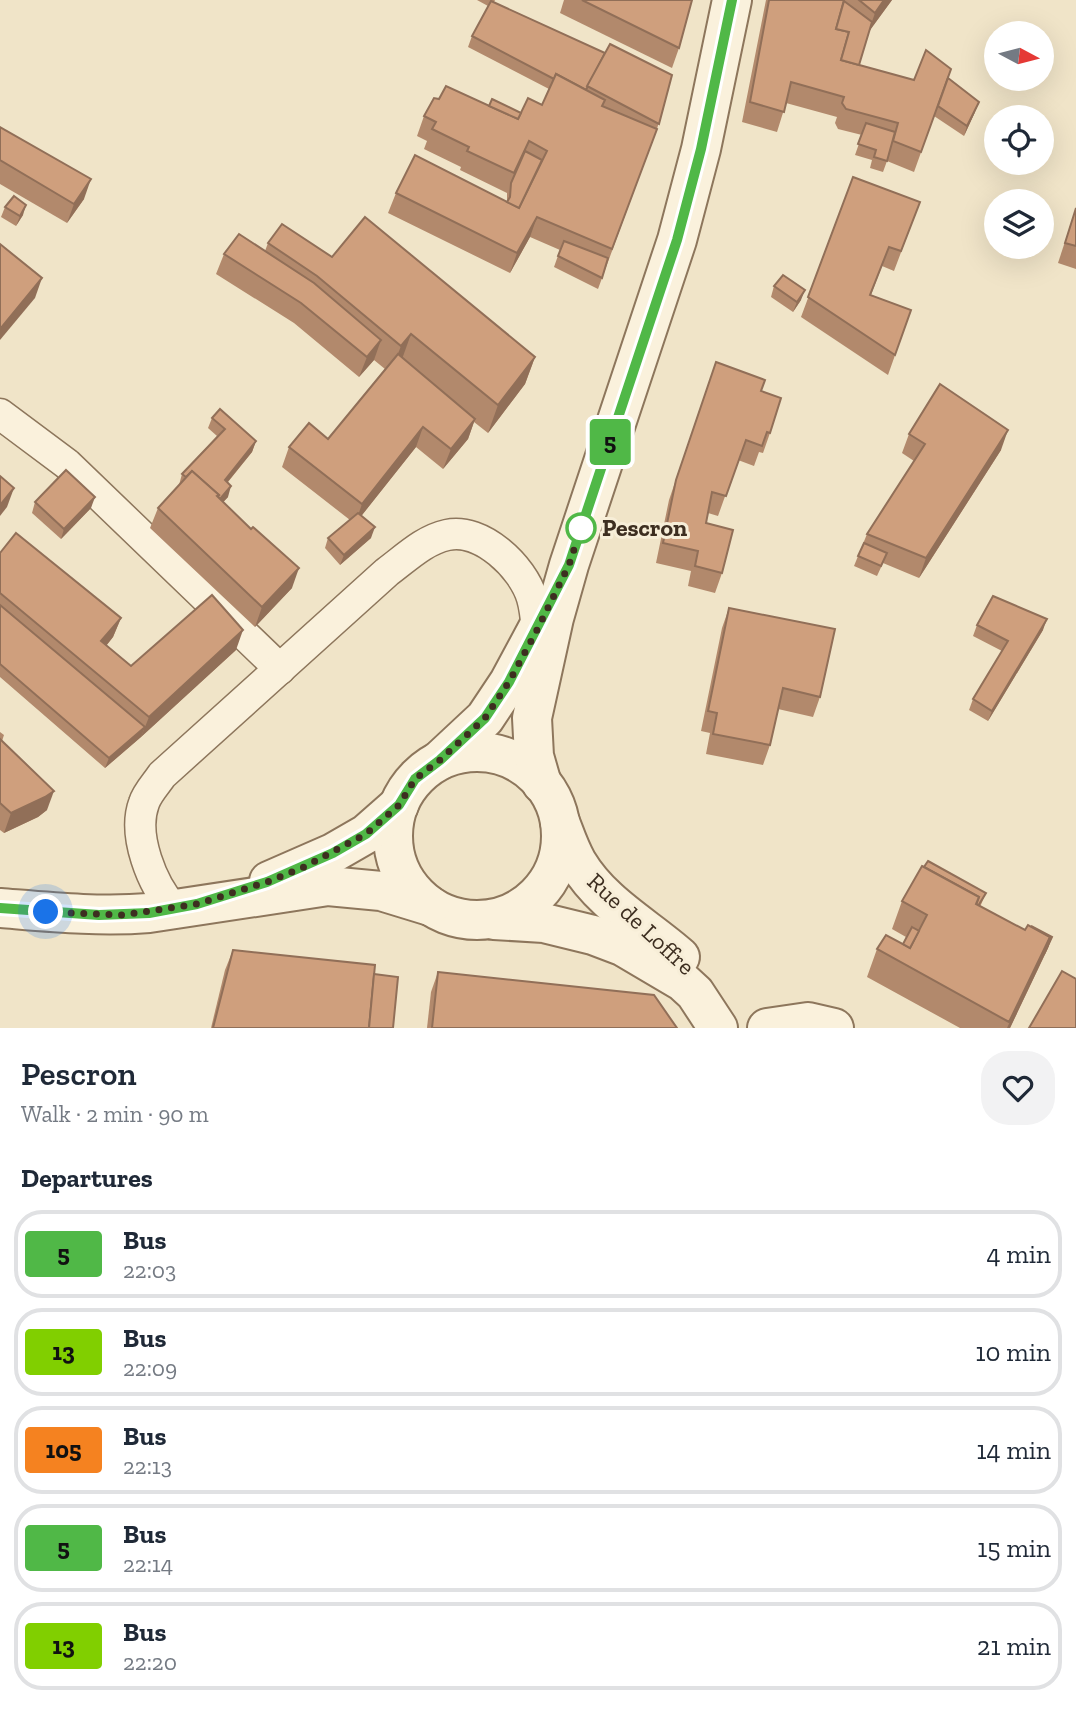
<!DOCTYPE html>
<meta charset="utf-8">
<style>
:root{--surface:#fff;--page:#f2f2f3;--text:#1f2937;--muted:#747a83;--line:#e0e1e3}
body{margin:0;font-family:"Zilla Slab",serif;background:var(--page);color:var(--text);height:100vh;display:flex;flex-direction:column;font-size:26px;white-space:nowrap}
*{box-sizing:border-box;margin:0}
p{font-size:23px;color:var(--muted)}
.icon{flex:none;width:38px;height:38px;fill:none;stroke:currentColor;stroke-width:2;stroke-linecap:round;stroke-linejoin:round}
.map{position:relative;height:1028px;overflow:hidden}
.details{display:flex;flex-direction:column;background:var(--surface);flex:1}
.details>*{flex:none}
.badge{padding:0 14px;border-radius:5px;font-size:24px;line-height:46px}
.needle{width:46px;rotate:97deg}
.controls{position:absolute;left:984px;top:21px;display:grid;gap:14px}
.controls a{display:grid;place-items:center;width:70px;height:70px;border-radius:50%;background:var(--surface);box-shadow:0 7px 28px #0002;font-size:35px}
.you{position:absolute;width:35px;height:35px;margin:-18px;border:5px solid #fff;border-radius:50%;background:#1a73e8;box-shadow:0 0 0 10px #1a73e833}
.map>.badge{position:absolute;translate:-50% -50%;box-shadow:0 0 0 4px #fff}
h2{padding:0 21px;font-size:26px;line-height:63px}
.round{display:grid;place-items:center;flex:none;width:74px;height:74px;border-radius:28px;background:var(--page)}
.overview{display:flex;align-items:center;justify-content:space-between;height:119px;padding:0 21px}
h1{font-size:33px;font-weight:600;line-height:52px}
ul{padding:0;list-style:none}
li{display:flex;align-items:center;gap:21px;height:88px;margin:0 14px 10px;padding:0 7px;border:4px solid var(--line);border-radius:28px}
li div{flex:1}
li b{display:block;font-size:26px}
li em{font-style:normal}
li .badge{min-width:77px;font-weight:700;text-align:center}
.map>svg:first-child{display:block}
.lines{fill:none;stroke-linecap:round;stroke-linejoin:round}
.service-casing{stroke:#8d765c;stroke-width:33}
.minor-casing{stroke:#8d765c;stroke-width:42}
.tertiary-casing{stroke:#8d765c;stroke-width:42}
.service{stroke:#faf1dc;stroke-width:30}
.minor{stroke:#faf1dc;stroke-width:38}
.tertiary{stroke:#faf1dc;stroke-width:38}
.wall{fill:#b2896c}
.shaded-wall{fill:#916f58}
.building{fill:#cf9f7d;stroke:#916f58;stroke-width:2}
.line-casing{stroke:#fff;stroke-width:16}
.line{stroke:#50b847;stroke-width:10}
.walk{stroke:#3d2e20;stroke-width:7;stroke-dasharray:0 12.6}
.stop-dot{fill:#fff;stroke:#50b847;stroke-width:3.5}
.labels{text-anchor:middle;stroke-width:6;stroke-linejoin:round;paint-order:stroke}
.stop-label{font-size:24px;font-weight:bold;fill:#3d2e20;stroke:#f7eed8;text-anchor:start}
.street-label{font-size:24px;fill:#3d2e20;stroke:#f7eed8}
</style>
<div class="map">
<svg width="1076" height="1028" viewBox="0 0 1076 1028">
<rect width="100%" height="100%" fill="#f0e4c8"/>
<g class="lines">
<g class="service-casing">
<g id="service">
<polyline points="0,414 67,464 280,669"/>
<path d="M 174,909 C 152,885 132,835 144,803 C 147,793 156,784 162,775 L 387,572 C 406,558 424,540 447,535 C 481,527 523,567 532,598 C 535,608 536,619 537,630"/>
</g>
</g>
<g class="minor-casing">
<polyline id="minor" points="767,1028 808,1022 834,1028"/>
</g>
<g class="tertiary-casing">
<g id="tertiary">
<circle cx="477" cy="836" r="84"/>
<polyline points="440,760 485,718 509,682 538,628"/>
<polyline points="542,784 534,756 532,718 554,618 569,565 677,240 701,149 732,0"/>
<path d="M 560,822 C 565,835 570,850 577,862 C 602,904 645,926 680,957"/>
<polyline points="269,881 333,853 366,834 399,805"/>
<path d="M 0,908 C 50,912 99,917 149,913 L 328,886 L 381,891 L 430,906"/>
<polyline points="494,920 544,923 593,935 622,946 683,982 695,993 718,1028"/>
</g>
</g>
<use href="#service" class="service"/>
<use href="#minor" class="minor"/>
<use href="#tertiary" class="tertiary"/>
</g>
<g class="wall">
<polygon points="477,0 495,0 494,2 605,53 672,75 657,129 598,289 554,267 560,250 530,237 510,273 388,213 396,193 507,202 507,193 460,170 461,167 424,149 427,141 417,136 424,116 439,99 489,106 521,113 542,105 549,89 468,47 472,36 488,6"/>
<polygon points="564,0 692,0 679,48 672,68 560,13"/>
<polygon points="766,0 892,0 869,31 859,65 914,80 948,78 975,112 964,136 934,116 914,172 887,161 883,172 870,168 872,160 855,155 862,135 838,129 835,123 837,117 786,103 777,132 742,122"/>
<polygon points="0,127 84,199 67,223 0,184"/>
<polygon points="853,177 920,202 894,271 882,266 871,295 911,310 888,375 801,317"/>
<polygon points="5,207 23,215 16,226 1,217"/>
<polygon points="1076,208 1076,269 1058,263"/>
<polygon points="268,243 332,257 535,357 525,384 488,433 474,422 468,439 443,469 416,447 361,516 371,538 340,565 325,548 328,538 350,520 282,467 289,447 328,439 385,369 374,360 359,377 294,323 216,274 224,254 265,251"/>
<polygon points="774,286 801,300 793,312 771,297"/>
<polygon points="709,382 761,391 770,433 763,453 759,452 754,466 738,460 718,516 708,513 706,523 722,573 715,593 688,586 691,571 656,563 669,500"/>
<polygon points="212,418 256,441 252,452 228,482 228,497 223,502 292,588 255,627 150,528 158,508 179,485 182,474 217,436 208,428"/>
<polygon points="909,434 1001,450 919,578 883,563 877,576 854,566 867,534 914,461 902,453"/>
<polygon points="35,502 91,508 61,539 32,513"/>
<polygon points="0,553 121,618 113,637 106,646 131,666 236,650 141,737 105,768 0,677"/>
<polygon points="729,608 820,697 813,717 778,709 770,745 763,765 706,754 710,733 701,731 722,628"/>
<polygon points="977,625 1043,630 988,721 969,710 973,699 1002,651 973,636"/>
<polygon points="0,732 4,735 2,741 47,810 38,817 4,833 0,830"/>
<polygon points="986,893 980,907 1025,930 1052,937 1048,948 1010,1028 960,1028 867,977 877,949 903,944 906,937 892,929 902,901"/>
<polygon points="233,950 374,975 393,1028 211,1028 225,970"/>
<polygon points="438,972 677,1028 427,1028 431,992"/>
</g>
<g class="shaded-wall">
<polygon points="884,0 892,0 868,33 875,13"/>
<polygon points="979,102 975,112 964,136 967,126"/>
<polygon points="91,179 84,199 67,223 74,204"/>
<polygon points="26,205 23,215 16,226 20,216"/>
<polygon points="537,217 530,237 510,273 517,253"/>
<polygon points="42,278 35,298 0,340 0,329"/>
<polygon points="805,290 801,300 793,312 797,302"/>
<polygon points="411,334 401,362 390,374 401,346"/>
<polygon points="381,340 374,360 359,377 367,357"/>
<polygon points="535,357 525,384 488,433 498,405"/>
<polygon points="475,419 468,439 443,469 451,449"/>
<polygon points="423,427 416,447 355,524 362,504"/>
<polygon points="1008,430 1001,450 919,578 926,558"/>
<polygon points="256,441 252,452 221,490 225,480"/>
<polygon points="231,486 228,497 211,515 217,496"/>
<polygon points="14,488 7,507 0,516 0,505"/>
<polygon points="95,497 91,508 61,539 64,529"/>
<polygon points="375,527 371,538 340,565 344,555"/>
<polygon points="299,568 292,588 255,627 262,607"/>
<polygon points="121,618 113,637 94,661 101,641"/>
<polygon points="1047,619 1043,630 988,721 992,711"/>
<polygon points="243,630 236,650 141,737 149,717"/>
<polygon points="145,727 141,737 105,768 109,758"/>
<polygon points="54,791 47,810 38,817 4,833 11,813"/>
<polygon points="1050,937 1052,937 1048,948 1010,1028 1007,1028"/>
</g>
<g class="building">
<polygon points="582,0 692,0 679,48"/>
<polygon points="769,0 844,0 836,29 849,32 841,60 914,80 926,50 951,69 921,152 893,141 898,123 846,109 842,103 844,97 791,82 784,112 750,102"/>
<polygon points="859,0 884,0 875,13"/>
<polygon points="491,1 605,53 586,90 556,74 554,79 472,36"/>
<polygon points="844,1 872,22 859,65 841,60 849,32 836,29"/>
<polygon points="610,44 672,75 659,124 587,86"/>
<polygon points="556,74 605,100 602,106 657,129 612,249 537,217 517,253 396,193 415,155 519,208 547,151 529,141 514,173 467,151 469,147 432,129 436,122 424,116 434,98 439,99 446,86 518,119 528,98 542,105"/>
<polygon points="948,78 979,102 967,126 938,106"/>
<polygon points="492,99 521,113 518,119 489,106"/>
<polygon points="866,123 895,132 887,161 874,157 876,150 858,144"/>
<polygon points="0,127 91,179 74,204 0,160"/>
<polygon points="525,151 542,160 519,208 507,202 510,197 511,183"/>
<polygon points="853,177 920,202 901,251 889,247 870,295 911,310 895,355 808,297"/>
<polygon points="14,196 26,205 20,216 5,207"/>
<polygon points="1076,208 1076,246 1065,243"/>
<polygon points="365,217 535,357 498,405 411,334 401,346 317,276 268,243 282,224 332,257"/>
<polygon points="239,234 314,283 381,340 367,357 301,303 224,254"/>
<polygon points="564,241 608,258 602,278 558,256"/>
<polygon points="0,244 42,278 0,329"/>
<polygon points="783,275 805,290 797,302 774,286"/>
<polygon points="398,354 475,419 451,449 423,427 362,504 289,447 309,423 328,439"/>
<polygon points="716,362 765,380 761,391 781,398 770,433 767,432 762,446 746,440 726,496 712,492 706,523 733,530 722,573 695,566 698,551 663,543 676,480"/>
<polygon points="940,384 1008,430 926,558 867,534 925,444 909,434"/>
<polygon points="220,409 256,441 225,480 231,486 220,499 218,497 219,495 192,471 186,477 182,474 225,429 212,418"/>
<polygon points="66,470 95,497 64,529 35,502"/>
<polygon points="192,471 219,495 217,496 251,529 253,527 299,568 262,607 158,508"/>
<polygon points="0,476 14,488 0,505"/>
<polygon points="358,513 375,527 344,555 328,538"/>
<polygon points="16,533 121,618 101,641 131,666 212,595 243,630 149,717 0,593 0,553"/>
<polygon points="864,543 887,553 881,566 858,556"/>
<polygon points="993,596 1047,619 992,711 973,699 1008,641 977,625"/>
<polygon points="0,605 145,727 109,758 0,664"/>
<polygon points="729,608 835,629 820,697 783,688 770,745 713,734 717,713 708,711"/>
<polygon points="0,739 54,791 45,797 11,813 0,803"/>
<polygon points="928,861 986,893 978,906 976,905 979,897 924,867"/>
<polygon points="922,866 979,897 976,904 1025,930 1028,925 1050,937 1009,1022 877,949 886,935 910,948 927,915 902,901"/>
<polygon points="1031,926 1052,937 1044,954 1050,937"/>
<polygon points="912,927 919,931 910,948 903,944"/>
<polygon points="233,950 375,965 369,1028 213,1028"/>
<polygon points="1062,971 1076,979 1076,1028 1029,1028"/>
<polygon points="438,972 654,995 677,1028 432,1028"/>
<polygon points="374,974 398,977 393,1028 369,1028"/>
</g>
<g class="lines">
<g class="line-casing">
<polyline id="line" points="0,908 99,915 149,913 197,904 267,882 333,853 366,834 399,805 415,779 440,760 485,718 509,682 569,565 677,240 701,149 732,0"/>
</g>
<use href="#line" class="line"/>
<polyline class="walk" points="46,912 123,915 197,904 267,882 304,867 366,834 399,805 415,779 440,760 485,718 509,682 537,630 569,565 583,522 581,528"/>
</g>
<circle class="stop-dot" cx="581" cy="528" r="14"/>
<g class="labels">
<g class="stop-label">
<text x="602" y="536">Pescron</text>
</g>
<g class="street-label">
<text transform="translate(641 924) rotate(43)" y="8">Rue de Loffre</text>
</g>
</g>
</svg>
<div class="controls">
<a><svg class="needle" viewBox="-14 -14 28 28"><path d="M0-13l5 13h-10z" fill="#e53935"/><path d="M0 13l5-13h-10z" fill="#747a83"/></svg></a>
<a><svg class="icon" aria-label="locate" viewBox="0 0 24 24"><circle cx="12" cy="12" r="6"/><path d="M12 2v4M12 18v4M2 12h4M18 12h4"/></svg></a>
<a><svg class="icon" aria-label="layers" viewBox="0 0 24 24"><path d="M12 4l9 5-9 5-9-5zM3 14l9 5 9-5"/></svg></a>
</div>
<div class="you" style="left:46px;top:912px"></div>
<b class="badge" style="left:610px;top:442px;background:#50b847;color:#111">5</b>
</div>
<section class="details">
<div class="overview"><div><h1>Pescron</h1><p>Walk · 2 min · 90 m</p></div><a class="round"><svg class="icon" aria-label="heart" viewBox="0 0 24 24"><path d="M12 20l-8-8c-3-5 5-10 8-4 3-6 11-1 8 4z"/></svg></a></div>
<h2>Departures</h2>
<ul>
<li><span class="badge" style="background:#50b847;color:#111">5</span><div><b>Bus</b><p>22:03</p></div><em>4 min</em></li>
<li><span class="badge" style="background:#81cf00;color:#111">13</span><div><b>Bus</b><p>22:09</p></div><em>10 min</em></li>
<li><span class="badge" style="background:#f58220;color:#111">105</span><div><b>Bus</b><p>22:13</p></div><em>14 min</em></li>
<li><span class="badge" style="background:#50b847;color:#111">5</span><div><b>Bus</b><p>22:14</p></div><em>15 min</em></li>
<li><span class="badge" style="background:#81cf00;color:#111">13</span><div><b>Bus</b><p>22:20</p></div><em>21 min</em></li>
</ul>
</section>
